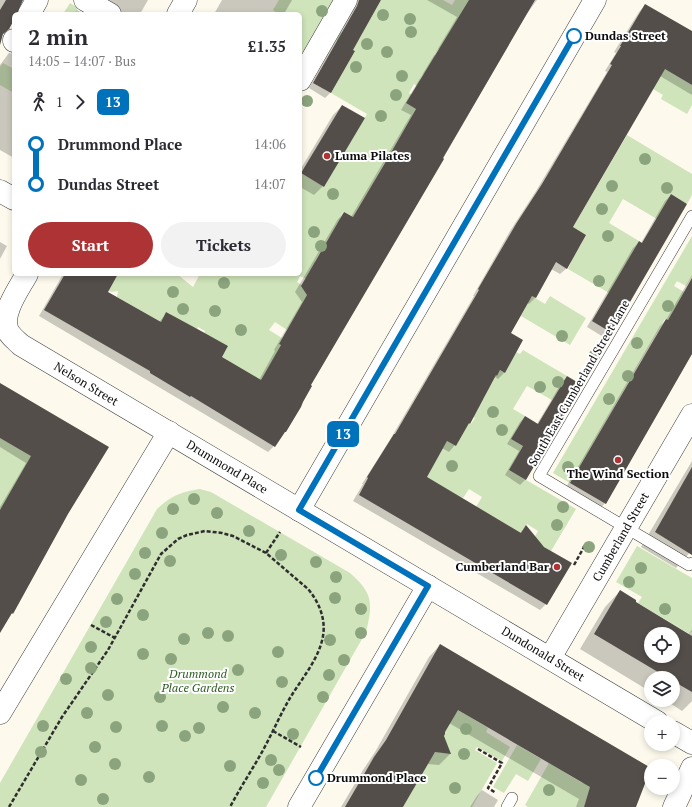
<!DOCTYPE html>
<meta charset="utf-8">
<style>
:root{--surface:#fff;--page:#f2f2f3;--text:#2b2b33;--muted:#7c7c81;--accent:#ad3335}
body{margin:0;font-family:"PT Serif",serif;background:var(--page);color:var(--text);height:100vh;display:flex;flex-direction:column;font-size:15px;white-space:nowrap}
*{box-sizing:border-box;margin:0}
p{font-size:13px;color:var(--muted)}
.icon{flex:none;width:22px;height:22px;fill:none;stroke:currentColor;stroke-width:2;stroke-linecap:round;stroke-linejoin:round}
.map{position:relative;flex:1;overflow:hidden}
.details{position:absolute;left:12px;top:12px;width:290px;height:264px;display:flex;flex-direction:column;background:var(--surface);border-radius:6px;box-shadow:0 2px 6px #0003}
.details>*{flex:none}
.badge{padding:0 8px;border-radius:6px;font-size:14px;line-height:26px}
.fabs{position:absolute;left:644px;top:627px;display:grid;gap:8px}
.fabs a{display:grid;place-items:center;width:36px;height:36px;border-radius:50%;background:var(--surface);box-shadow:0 2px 6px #0003;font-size:20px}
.map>.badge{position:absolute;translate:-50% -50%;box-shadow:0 0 0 2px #fff}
.legs{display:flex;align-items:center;gap:6px;height:44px;padding:0 16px;font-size:13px}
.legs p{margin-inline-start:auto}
.head{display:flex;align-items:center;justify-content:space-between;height:68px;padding:0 16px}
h1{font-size:22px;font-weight:600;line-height:30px}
.button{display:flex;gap:8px;margin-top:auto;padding:8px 16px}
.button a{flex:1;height:46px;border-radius:24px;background:var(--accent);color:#fff;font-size:16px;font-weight:600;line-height:46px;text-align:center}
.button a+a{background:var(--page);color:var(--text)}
ul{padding:0 16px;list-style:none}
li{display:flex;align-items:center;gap:14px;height:40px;font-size:15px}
li i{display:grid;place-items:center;width:6px;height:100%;margin:0 5px;background:currentColor}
li i::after{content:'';width:10px;height:10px;margin:-5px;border:3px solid;border-radius:50%;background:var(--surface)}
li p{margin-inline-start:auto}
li:first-child i{background:linear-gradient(#0000 50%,currentColor 0)}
li:last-child i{background:linear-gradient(currentColor 50%,#0000 0)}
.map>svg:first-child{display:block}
.green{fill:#cfe4ba}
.shadow{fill:#0003;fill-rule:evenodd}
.building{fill:#544e4a;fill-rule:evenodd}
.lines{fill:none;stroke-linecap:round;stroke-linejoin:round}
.lane-casing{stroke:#3f3f3f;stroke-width:12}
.street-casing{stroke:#3f3f3f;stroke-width:23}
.path{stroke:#2e2e2e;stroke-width:2.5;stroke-dasharray:4 2;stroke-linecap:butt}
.lane{stroke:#fff;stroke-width:11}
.street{stroke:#fff;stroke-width:22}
.tree{fill:#8ba47e}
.line-1-casing{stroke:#fff;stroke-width:9}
.line-1{stroke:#0072bc;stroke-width:6}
.stop-1-dot{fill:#fff;stroke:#0072bc;stroke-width:2}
.poi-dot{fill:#ad3335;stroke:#fff;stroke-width:1.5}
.labels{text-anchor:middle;stroke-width:4;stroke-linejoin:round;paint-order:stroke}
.stop-label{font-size:12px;font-weight:bold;fill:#0c0c0c;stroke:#fff;text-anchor:start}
.poi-label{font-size:12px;font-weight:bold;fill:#0c0c0c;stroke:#fff;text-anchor:start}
.street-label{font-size:12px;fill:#0c0c0c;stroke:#fff}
.park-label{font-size:12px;font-style:italic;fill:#2e5d24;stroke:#fff}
</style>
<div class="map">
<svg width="692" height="807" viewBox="0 0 692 807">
<rect width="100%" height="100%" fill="#fdfaed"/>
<g class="green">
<polygon points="279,0 335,0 304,53 300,50 300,14 278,14 273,10"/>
<path d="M 381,0 L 443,0 L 452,5 L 455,0 L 482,0 L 449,55 L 438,49 L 434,55 L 444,61 L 434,79 L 423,74 L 420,79 L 430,85 L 426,91 L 414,84 L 409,93 L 421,101 L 409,98 L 406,103 L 416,109 L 353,217 L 343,212 L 340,218 L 349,223 L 329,237 L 315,261 L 314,283 L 300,276 L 297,282 L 310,290 L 287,330 L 275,322 L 269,330 L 282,338 L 279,344 L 281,345 L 261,383 L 221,356 L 225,352 L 228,346 L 202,338 L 205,331 L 198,327 L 191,339 C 184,328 178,318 166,312 L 161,322 L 117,297 L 118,291 L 111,292 L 108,290 L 118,274 L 177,274 L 193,287 L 200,274 L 300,274 L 300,175 L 301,173 L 324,187 L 367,114 L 331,93 L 355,51 L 336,40 L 341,32 L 358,41 Z"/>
<polygon points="70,3 78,8 75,13 77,14 63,14"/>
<polygon points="3,63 14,69 14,93 0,85 0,67"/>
<path d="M 661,67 C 672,71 682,79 692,85 L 692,105 L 687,114 L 661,99 L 663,95 L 653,89 Z"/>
<polygon points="627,135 692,174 692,195 687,204 671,194 657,219 623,199 609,223 639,241 609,293 568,269 571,262 557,254 573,244 579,248 586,235 573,227"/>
<polygon points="692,236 692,276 686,286 677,281 674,286 684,292 668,320 665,319 570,483 553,473"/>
<polygon points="532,296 545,304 550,296 586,318 570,345 521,316"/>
<polygon points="523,350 567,376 552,400 527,386 513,409 525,416 511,439 523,446 509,470 576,509 551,551 533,540 538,531 527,524 521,533 476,507 482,497 469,489 463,498 412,479 436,460 447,441 456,446 459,441 451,436 461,418 471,424 475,418 465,412 484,398 486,393 478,389 489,371 497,376 500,370 505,373 515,354 516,352 520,354"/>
<polygon points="0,438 42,460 0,510"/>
<path d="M 200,489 L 211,492 L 350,573 C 373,593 373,603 366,632 L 266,807 L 0,807 L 0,783 L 157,509 C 171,496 180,492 200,489 Z"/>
<polygon points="637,546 692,578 692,632 688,633 638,603 642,597 616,582"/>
<path d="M 457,705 L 470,717 L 488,728 L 486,732 L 510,747 L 502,761 L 477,747 L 475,750 L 497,763 L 472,807 L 403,807 L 436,750 L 441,753 L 446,751 C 449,745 447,743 442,740 L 445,734 L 445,732 Z"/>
<polygon points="517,745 541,759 528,781 516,774 504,793 493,787"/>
<polygon points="549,763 582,783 585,778 592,782 584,807 528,807 525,805"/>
</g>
<g class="shadow">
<polygon points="0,0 21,0 16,14 14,14 14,18 9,27 10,28 5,33 2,34 0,43"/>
<polygon points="95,0 148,0 140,14 115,14"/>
<polygon points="222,0 292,0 284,14 214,14"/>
<polygon points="352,0 380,0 351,50 330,93 325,98 309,88 352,12 355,4"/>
<polygon points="427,0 537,0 526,15 408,219 274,446 268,452 39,316 63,274 117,274 107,292 159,322 167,313 221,357 259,380 275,351 274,350 302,302 295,292 338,219 344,213 351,217 411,115 401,110 457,17"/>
<polygon points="645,5 692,33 692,95 660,76 571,227 567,268 560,274 551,269 535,298 529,304 527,303 509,333 522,341 504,373 498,379 495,377 494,378 469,423 455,445 449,452 442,448 425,477 520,533 526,526 546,604 540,610 353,501 363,484 362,484 391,438 474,296 473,296 510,231 536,191 607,72 605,71 616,53 614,52 639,12"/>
<polygon points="77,10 83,14 73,14"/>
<polygon points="9,53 14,54 14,158 0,150 0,65"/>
<polygon points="342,106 323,186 314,195 300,187 300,170 333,115"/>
<polygon points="671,195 611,332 605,338 587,327 633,248 639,242 641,243 665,201"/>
<polygon points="0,242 7,246 0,259"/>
<polygon points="692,275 692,353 605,503 600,509 565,489 660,326 666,320"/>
<polygon points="567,377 580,385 525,480 520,485 505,475 519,451 507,444 520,422 525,417 537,424 562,382"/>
<polygon points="0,384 67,513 12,613 6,619 0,629 0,507 26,463 0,447"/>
<polygon points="692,461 692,550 676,568 641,547"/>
<path d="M 620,591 L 635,603 L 688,634 L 692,630 L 692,701 L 682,711 L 665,700 L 673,700 L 673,678 L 651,678 L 651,692 L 580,649 L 605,607 ZM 651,634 L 673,634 L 673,656 L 651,656 Z"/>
<polygon points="440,645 634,807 576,807 579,799 449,723 443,736 450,754 439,765 427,764 402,807 341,807 363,770 375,752 429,657"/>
<polygon points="482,790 498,800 494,807 470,807 477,796"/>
</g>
<g class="building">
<polygon points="6,0 23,0 17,14 14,14 14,20 9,29 3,34 0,45 0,10"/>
<polygon points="359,0 381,0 353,50 355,51 331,93 313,83 357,6"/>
<polygon points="469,0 535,0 443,158 444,159 311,385 312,386 303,402 301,407 286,432 285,432 275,447 191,396 190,397 150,373 150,371 44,310 65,274 118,274 108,292 161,322 166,312 201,331 228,346 222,357 261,380 281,345 279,344 307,295 301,286 344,212 353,217 385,163 416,109 406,103"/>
<polygon points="645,4 692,31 692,85 665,69 573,227 586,235 567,269 556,262 536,298 532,296 511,333 523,340 505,373 500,370 497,376 496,375 470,424 469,423 456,446 447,441 427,477 521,533 526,525 544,547 572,563 547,605 359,495 368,478 367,477 394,434 395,434 479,290 478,289 516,224 542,184 612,65 610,64 621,46 620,46"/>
<polygon points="342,105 365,118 324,187 301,173"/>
<polygon points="671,194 687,204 612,333 592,321 639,241 642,243"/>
<polygon points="692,278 692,354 606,504 570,483 666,319 668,320"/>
<polygon points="567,376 582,385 526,480 509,470 523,446 511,439 525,416 538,424"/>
<polygon points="0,383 109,447 68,514 13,614 12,613 0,633 0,510 31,456 0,438"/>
<polygon points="692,467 692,555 655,532"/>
<path d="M 620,590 L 636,600 L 636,602 L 692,636 L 692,692 L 673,681 L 673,678 L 668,678 L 594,634 ZM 651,634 L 673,634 L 673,656 L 651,656 Z"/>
<polygon points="440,644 651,768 636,807 584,807 590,787 458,710 445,732 445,734 444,736 451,754 435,752 403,807 345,807 374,757 386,740"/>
</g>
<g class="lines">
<g class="lane-casing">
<g id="lane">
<polyline points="692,216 539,476 689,565 692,563"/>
<polyline points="507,807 512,798"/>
</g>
</g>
<g class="street-casing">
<g id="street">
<polyline points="85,0 110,14"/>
<polyline points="29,14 37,0"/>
<polyline points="178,14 186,0"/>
<polyline points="14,41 14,40"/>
<polyline points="300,80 346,0"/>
<polyline points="0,191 14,199"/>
<path d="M 27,274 C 19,289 0,314 8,331 C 11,337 17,341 21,345 L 657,722"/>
<polyline points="299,510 595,0"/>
<polyline points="550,658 692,415"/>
<polyline points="0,713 169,432"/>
<polyline points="673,732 692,743"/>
<polyline points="299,807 428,586"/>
<polyline points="674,807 692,768"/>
</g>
</g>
<g class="path">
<polyline points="266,553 280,532"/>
<polyline points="574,565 584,547 583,546"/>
<polyline points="91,625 115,638"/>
<polyline points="273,731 301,747"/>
<polyline points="478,749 502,763 488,788 496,793"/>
<path d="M 9,807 L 62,717 L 108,650 L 161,554 L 178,539 L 187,535 L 205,531 L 222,533 L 233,536 L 266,553 L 308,589 C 319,602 326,619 323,636 C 319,659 302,678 290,698 C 280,715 272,734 262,752 C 252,770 240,788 230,807"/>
</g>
<use href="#lane" class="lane"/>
<use href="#street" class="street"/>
</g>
<g class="tree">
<circle cx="322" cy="11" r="6"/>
<circle cx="383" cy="15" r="6"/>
<circle cx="410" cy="19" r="6"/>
<circle cx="411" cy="32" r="6"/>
<circle cx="367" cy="44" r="6"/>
<circle cx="387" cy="52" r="6"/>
<circle cx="356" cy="67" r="6"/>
<circle cx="402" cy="76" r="6"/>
<circle cx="396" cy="95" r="6"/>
<circle cx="307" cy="101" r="6"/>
<circle cx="381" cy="116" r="6"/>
<circle cx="645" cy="159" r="6"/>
<circle cx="612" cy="186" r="6"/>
<circle cx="667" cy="188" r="6"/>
<circle cx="333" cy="194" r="6"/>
<circle cx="602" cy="209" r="6"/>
<circle cx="314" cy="232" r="6"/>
<circle cx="608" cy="236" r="6"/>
<circle cx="321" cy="246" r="6"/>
<circle cx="599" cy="281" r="6"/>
<circle cx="224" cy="283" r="6"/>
<circle cx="173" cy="292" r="6"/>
<circle cx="668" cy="306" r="6"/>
<circle cx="183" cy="309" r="6"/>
<circle cx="215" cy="311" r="6"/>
<circle cx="241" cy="330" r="6"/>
<circle cx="562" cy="336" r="6"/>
<circle cx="637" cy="343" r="6"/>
<circle cx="594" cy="356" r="6"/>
<circle cx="628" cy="376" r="6"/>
<circle cx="558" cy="382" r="6"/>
<circle cx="540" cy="387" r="6"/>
<circle cx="609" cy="399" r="6"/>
<circle cx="493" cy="412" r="6"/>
<circle cx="502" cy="430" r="6"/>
<circle cx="452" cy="466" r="6"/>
<circle cx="568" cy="467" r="6"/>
<circle cx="194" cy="499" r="6"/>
<circle cx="563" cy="507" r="6"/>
<circle cx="173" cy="509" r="6"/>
<circle cx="217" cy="513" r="6"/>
<circle cx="557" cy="525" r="6"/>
<circle cx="249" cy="531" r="6"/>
<circle cx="162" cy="533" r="6"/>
<circle cx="589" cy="547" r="6"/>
<circle cx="145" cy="553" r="6"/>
<circle cx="281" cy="555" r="6"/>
<circle cx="170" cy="561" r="6"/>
<circle cx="316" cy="562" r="6"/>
<circle cx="641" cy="568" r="6"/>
<circle cx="135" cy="574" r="6"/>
<circle cx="336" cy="577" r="6"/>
<circle cx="629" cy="582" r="6"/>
<circle cx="335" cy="598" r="6"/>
<circle cx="117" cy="599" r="6"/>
<circle cx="361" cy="609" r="6"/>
<circle cx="665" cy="609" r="6"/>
<circle cx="143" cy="615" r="6"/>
<circle cx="106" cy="622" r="6"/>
<circle cx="208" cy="633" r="6"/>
<circle cx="361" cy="633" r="6"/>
<circle cx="228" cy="636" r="6"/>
<circle cx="184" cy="639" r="6"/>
<circle cx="330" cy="640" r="6"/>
<circle cx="91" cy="647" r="6"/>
<circle cx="278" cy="652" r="6"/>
<circle cx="143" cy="654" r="6"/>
<circle cx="171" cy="659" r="6"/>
<circle cx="344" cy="660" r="6"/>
<circle cx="91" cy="668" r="6"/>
<circle cx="238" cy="670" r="6"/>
<circle cx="329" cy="675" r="6"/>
<circle cx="66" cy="679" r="6"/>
<circle cx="282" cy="682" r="6"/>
<circle cx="108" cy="695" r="6"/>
<circle cx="160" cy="697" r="6"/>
<circle cx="323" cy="697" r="6"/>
<circle cx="223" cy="707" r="6"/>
<circle cx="87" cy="713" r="6"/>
<circle cx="255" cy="713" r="6"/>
<circle cx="43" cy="726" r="6"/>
<circle cx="162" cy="726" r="6"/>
<circle cx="116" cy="727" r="6"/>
<circle cx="199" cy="728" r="6"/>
<circle cx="466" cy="729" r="6"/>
<circle cx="293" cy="734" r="6"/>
<circle cx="185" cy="736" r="6"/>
<circle cx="95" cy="747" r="6"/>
<circle cx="41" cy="752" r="6"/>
<circle cx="464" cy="754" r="6"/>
<circle cx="271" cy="760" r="6"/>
<circle cx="115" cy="764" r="6"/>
<circle cx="230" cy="766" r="6"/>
<circle cx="279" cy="770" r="6"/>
<circle cx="149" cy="777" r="6"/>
<circle cx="81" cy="780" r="6"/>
<circle cx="263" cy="783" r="6"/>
<circle cx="455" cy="788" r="6"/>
<circle cx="549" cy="790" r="6"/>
<circle cx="103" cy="799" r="6"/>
</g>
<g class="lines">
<g class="line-1-casing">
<polyline id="line-1" points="316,778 428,586 299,510 574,36"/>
</g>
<use href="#line-1" class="line-1"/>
</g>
<g class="stop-1-dot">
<circle cx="574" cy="36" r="7"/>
<circle cx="316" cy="778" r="7"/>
</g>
<g class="poi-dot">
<circle cx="327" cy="156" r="4"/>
<circle cx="618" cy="460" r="4"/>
<circle cx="557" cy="567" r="4"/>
</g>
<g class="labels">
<g class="stop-label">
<text x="585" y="40">Dundas Street</text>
<text x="327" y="782">Drummond Place</text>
</g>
<g class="poi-label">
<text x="335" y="160">Luma Pilates</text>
<text x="618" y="478" text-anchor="middle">The Wind Section</text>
<text x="549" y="571" text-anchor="end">Cumberland Bar</text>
</g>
<g class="street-label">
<text transform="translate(579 383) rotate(-60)" y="4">South East Cumberland Street Lane</text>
<text transform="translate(86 384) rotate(31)" y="4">Nelson Street</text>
<text transform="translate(227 467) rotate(31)" y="4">Drummond Place</text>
<text transform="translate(621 537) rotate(-60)" y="4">Cumberland Street</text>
<text transform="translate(543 654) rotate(31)" y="4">Dundonald Street</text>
</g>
<g class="park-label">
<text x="198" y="678">Drummond<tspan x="198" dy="14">Place Gardens</tspan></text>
</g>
</g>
</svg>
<div class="fabs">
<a><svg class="icon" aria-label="locate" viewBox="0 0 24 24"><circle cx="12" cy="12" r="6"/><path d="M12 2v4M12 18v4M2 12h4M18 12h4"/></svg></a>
<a><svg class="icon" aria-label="layers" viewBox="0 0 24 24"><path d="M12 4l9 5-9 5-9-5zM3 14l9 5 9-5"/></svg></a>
<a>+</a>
<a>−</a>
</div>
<b class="badge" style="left:343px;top:434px;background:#0072bc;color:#fff">13</b>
<section class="details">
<div class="head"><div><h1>2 min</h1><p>14:05 – 14:07 · Bus</p></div><b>£1.35</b></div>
<div class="legs"><svg class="icon" aria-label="walk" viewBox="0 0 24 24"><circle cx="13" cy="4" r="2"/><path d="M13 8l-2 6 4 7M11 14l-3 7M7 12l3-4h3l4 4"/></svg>1<svg class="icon" aria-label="forward" viewBox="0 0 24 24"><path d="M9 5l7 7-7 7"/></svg><b class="badge" style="background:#0072bc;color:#fff">13</b></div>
<ul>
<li><i style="color:#0072bc"></i><b>Drummond Place</b><p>14:06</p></li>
<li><i style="color:#0072bc"></i><b>Dundas Street</b><p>14:07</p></li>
</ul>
<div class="button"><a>Start</a><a>Tickets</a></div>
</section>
</div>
